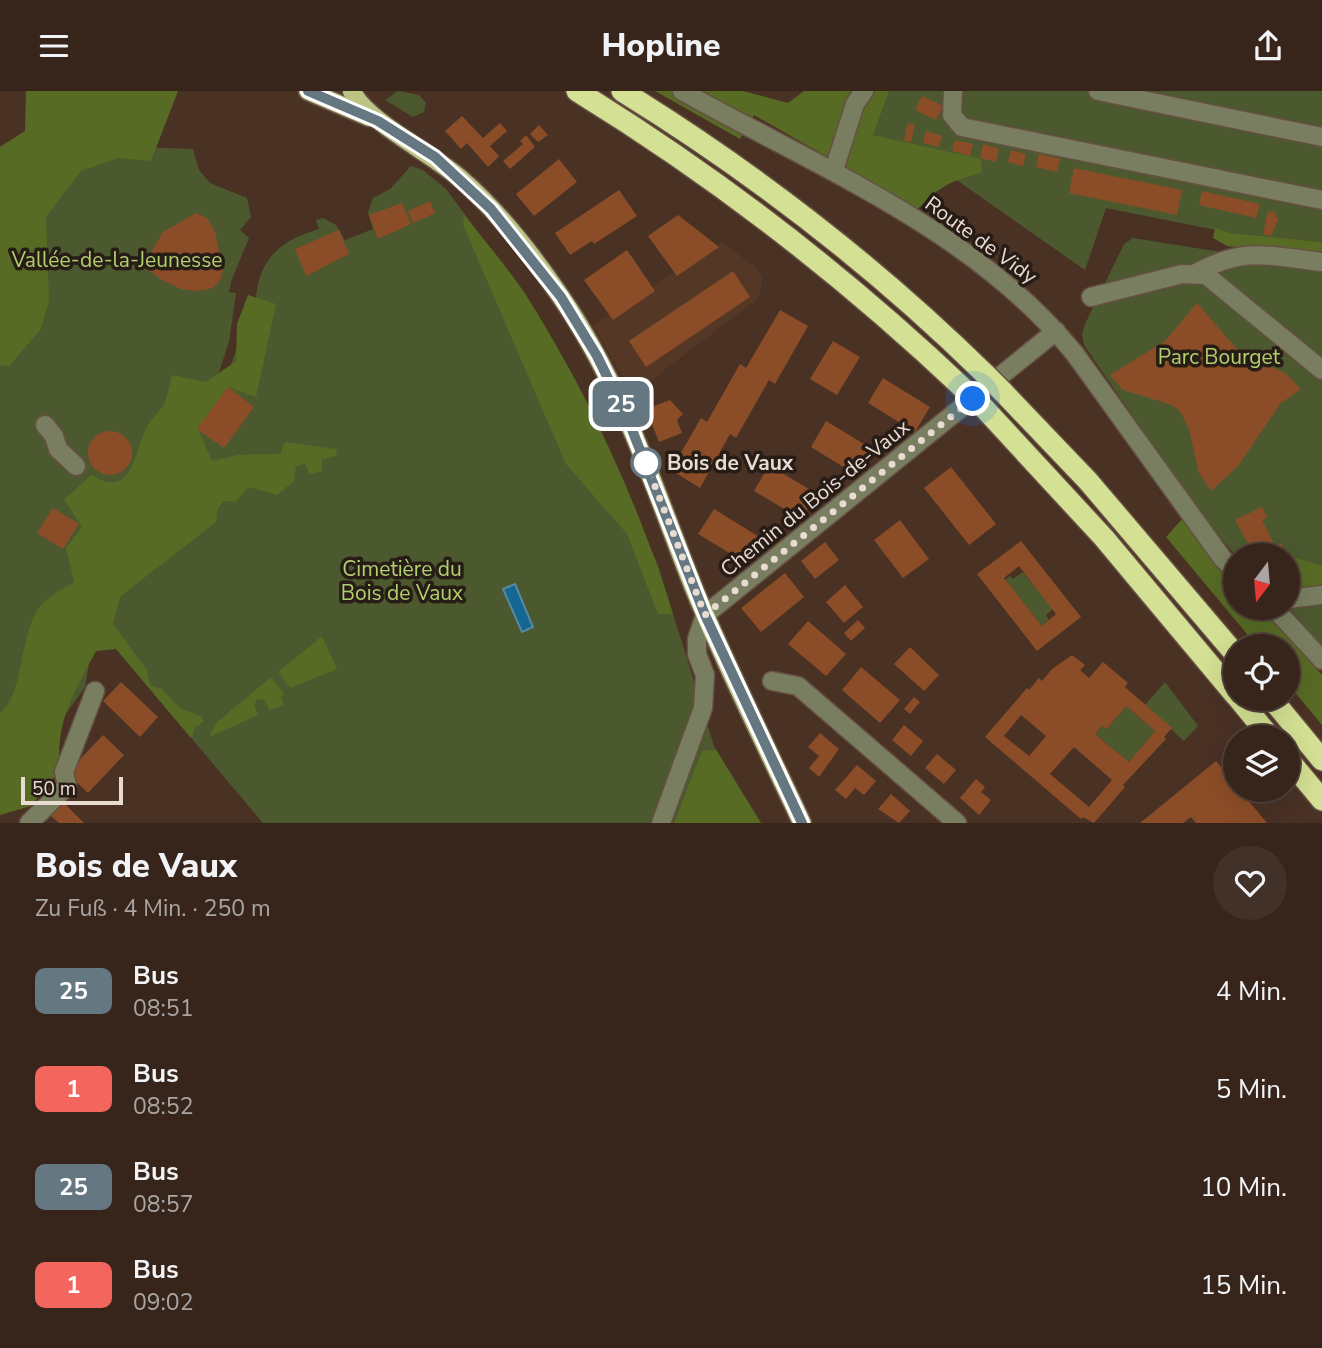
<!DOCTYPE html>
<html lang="de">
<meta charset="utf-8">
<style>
:root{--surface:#37251b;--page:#423128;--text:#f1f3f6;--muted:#aaa5a3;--line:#51423a}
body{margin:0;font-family:"Nunito Sans",sans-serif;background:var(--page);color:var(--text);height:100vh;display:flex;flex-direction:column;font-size:26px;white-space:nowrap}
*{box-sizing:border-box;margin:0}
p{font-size:23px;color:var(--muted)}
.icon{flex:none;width:38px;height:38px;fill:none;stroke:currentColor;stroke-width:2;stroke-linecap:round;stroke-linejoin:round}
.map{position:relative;height:732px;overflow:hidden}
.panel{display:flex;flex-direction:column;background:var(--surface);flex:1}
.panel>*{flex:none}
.badge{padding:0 14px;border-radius:10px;font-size:24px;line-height:46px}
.needle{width:46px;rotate:196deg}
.tools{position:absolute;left:1223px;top:452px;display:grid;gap:14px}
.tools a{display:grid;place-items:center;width:77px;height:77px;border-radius:50%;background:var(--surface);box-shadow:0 7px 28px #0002,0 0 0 2px var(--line);font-size:35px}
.scale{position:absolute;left:21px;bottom:18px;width:102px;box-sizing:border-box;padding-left:7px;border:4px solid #eadbd2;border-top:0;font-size:19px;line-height:24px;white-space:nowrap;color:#eadbd2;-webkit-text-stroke:5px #271c16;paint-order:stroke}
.you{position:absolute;width:35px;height:35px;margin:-18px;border:5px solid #fff;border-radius:50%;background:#1a73e8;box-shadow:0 0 0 10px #1a73e833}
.map>.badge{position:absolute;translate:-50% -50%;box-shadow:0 0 0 4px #fff}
.round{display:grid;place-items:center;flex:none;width:74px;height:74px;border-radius:37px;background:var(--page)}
.headline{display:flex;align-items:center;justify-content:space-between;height:119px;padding:0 35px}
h1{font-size:33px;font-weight:800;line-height:52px}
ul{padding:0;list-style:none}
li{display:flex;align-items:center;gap:21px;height:98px;padding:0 35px}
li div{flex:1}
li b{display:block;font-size:26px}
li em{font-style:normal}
li .badge{min-width:77px;font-weight:700;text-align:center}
header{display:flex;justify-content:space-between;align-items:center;height:91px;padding:0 35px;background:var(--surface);font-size:32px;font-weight:800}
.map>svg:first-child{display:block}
.built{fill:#553726}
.green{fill:#4c592f}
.forest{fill:#576b24}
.water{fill:#146790;stroke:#548aa4;stroke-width:2}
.building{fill:#8b4d27;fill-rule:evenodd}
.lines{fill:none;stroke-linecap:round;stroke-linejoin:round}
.minor-casing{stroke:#665043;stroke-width:21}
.major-casing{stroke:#665043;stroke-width:21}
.highway-casing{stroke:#665043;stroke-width:24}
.minor{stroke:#797e60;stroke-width:18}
.major{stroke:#bbc485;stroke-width:18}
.highway{stroke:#d4e093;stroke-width:21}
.highway-bridge-casing{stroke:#665043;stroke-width:24;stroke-linecap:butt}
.highway-bridge{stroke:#d4e093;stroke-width:21}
.line-casing{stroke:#fff;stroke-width:16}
.line{stroke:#657881;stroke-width:10}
.walk{stroke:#eadbd2;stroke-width:7;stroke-dasharray:0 12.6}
.stop-dot{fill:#fff;stroke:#657881;stroke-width:3.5}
.labels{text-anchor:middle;stroke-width:7;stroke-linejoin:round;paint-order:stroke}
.street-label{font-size:21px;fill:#eadbd2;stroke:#271c16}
.park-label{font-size:21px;fill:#b1cf6d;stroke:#271c16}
.stop-label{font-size:21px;font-weight:bold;fill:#eadbd2;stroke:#271c16;text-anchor:start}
</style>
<header><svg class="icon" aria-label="menu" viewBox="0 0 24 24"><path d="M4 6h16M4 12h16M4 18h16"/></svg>Hopline<svg class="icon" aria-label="share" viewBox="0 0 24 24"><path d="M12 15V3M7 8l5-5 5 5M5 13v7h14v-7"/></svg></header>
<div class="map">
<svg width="1322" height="732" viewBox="0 0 1322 732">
<rect width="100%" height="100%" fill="#493124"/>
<polygon class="built" points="722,151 755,176 762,186 760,203 755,210 633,303 593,234"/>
<g class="green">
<polygon points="398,0 419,4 426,12 424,21 413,26 385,9"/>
<polygon points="889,0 1322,0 1322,151 1231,142 1106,117 1085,179 955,88 982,82 872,44"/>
<polygon points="7,51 193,58 199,79 210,92 247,107 251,126 240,139 249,147 232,188 229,201 236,202 229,251 217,287 110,453 85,596 0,715 0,56"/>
<path d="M 411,75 L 423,79 L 446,98 L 525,204 L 593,325 L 658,474 L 714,655 L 761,732 L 263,732 L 116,558 L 110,544 L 121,505 L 197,338 L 220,303 L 256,205 C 261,165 282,149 319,138 L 316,129 L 323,127 L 336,134 L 345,149 L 373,138 L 368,122 L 373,107 L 390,98 Z"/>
<polygon points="1133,147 1322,177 1322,557 1288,516 1288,464 1235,464 1195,416 1084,254 1082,243 1085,233 1124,153"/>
<polygon points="1023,481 1053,518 1046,524 1049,529 1042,535 1005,489 1010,485 1013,488"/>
<polygon points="1165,591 1198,635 1184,650 1145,614"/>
<polygon points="1126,615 1155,640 1129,671 1095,643 1102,635 1107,638"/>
</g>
<g class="forest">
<polygon points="26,0 178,0 151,70 118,67 81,80 46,126 49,210 41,238 9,275 0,274 0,56 25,40"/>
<path d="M 655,0 L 743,0 L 788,12 L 804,0 L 889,0 L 873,44 L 981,68 L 982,82 C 954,88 938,96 918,118 L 754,24 L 740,48 Z"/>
<path d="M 464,124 C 485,150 507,176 526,204 C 588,302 639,413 673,523 L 658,523 L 627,443 L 566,373 L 463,134 Z"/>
<polygon points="1215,137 1231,142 1322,151 1322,165 1227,155 1213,147"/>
<path d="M 248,204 L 276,213 L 256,306 L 228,296 L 198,338 L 212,370 L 237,364 L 280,363 L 285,351 L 336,358 L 337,365 L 322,368 L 322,380 L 310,383 L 305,373 L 296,375 L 294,390 L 277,404 L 249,396 L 235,411 L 224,410 L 218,417 L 216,431 L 121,505 L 113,533 L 147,579 L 150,594 L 162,598 L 181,618 L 201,625 L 204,630 L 195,637 L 191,647 L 116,558 L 96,560 C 74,602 55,631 60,679 L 31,715 L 0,724 L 0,622 C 28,599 16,536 46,509 C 54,502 65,497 74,491 L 66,457 L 82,436 L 64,408 L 92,384 C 133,410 134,361 146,338 C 150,328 156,324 162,316 C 168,307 169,294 172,284 L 206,291 L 236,270 L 237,233 Z"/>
<polygon points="1182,428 1235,492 1236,516 1261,516 1322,584 1322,634 1288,593 1288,555 1257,555 1166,446"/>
<polygon points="1297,467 1322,475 1322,513 1288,516 1288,471"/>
<polygon points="322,545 337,578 290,597 278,581"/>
<polygon points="271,586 284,603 281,607 284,614 269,619 265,609 257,608 254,614 258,624 209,646 217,631"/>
<polygon points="716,659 761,732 674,732 702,660"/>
</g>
<polygon class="water" points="515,493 533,536 522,541 503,498"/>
<g class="building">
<polygon points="922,5 943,15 936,29 915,19"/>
<polygon points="462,25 483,47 500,32 507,40 490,55 499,65 488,76 467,52 461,58 445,40"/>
<polygon points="908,32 915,33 911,51 904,49"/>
<polygon points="539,34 548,44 538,51 530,43"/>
<polygon points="926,40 942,45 939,56 923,52"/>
<polygon points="526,44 535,56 510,78 503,70 523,53 520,50"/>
<polygon points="955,49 973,53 970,65 952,60"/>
<polygon points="983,53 999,58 996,71 980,67"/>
<polygon points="1011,59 1026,63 1023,75 1008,71"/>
<polygon points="1039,63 1060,68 1057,81 1036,76"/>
<polygon points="559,68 577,91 534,125 516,103"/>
<polygon points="1074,77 1182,99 1177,124 1069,102"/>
<polygon points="619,99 637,125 594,153 592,150 570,164 555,142"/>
<polygon points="1202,100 1260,113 1256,127 1199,114"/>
<polygon points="430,110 435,122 413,132 408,120"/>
<polygon points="402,112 411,133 378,148 369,124"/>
<polygon points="1268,120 1276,122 1275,126 1279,127 1271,145 1263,143"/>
<polygon points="196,122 207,127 215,141 223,179 220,190 213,197 196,200 181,198 162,189 149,179 147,168 163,141"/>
<polygon points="678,124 719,156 677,185 648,145"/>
<polygon points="339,139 349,163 306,185 295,158"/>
<polygon points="627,159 655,200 613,229 584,189"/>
<polygon points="733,180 750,206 646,276 629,250"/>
<polygon points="1197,212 1241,263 1285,282 1301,298 1281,312 1238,375 1211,400 1199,382 1189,338 1180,320 1172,314 1123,299 1110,284 1165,250"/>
<polygon points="780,219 808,235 775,293 769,289 736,347 730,343 700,397 671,379 701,327 707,331 740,273 746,277"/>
<polygon points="833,250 860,266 837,304 810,288"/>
<polygon points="883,287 930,316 915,341 868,312"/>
<polygon points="228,296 254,316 224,357 197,338"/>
<polygon points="670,309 683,323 677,329 682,342 659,351 646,318"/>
<polygon points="826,330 874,359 858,385 811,356"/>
<circle cx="110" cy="362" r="22"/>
<polygon points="769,374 817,403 801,428 754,400"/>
<polygon points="951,376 996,433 969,454 924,397"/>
<polygon points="1262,416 1267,426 1262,429 1275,455 1281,452 1286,462 1283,464 1254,464 1235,429"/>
<polygon points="53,417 79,433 63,458 37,442"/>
<polygon points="714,418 761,447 746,472 698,443"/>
<polygon points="900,429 929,468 903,487 874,449"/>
<path d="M 1021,450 L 1081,526 L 1037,560 L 977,483 ZM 1019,475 L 1056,523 L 1042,535 L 1004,487 Z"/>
<polygon points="825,451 839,469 815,488 801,470"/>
<polygon points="785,482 804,506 761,541 741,517"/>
<polygon points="845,494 863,516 844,532 826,511"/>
<polygon points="858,529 865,537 851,550 844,542"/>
<polygon points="808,530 846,563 826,585 788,553"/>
<polygon points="910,556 939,584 924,600 894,573"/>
<path d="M 1072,564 L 1085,574 L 1080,579 L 1089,587 L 1103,571 L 1128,592 L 1125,596 L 1172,637 L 1164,646 L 1166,648 L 1123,694 L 1125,696 L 1094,732 L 1083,726 L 1081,728 L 985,646 L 1027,597 L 1029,599 L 1039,587 L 1042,590 L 1052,578 ZM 1126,615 L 1155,640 L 1129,671 L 1095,643 L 1102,635 L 1107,638 ZM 1021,624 L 1046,645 L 1029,665 L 1004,645 ZM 1074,656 L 1112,689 L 1089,716 L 1050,683 Z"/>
<polygon points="861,576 900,609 880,632 842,599"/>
<polygon points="121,591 158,626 140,646 103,610"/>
<polygon points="914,606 920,611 910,623 904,618"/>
<polygon points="904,634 923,650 911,665 892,649"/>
<polygon points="820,642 839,658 819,686 809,677 819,665 808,656"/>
<polygon points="103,644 124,664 88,702 67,682"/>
<polygon points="937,663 956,679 944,693 925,677"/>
<polygon points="1216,670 1236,693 1236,698 1239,698 1267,732 1196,732 1191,726 1183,732 1140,732"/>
<polygon points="857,674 876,690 864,704 855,697 846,708 835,699"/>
<polygon points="976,688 985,696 981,701 991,709 979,724 960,707"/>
<polygon points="891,703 910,720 899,732 878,718"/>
<polygon points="64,712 84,732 59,732 51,725"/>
</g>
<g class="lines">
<g class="minor-casing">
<g id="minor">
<path d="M 682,0 C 819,77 973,138 1075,263 L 1223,468 L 1236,480"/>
<polyline points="953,0 952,24 962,36 1322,109"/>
<polyline points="1098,0 1322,46"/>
<polyline points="834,79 855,13 864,0"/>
<path d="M 1196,182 C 1246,155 1268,165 1322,171"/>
<polyline points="1091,206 1182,183 1206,184 1322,279"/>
<polyline points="45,334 54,345 58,358 76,375"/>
<polyline points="1288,508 1322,504"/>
<polyline points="1273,516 1322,569"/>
<polyline points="772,590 798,595 957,732"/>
<polyline points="29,732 67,695 64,681 95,600"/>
<polyline points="661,732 703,617 705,584 697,563 697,548 705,524 1056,240"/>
</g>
</g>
<g class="major-casing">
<g id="major">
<polyline points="308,0 369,26"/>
<path d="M 352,0 C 364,29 435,64 462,89 C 500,122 533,165 561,206 C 623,296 655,400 695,500 C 728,579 766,655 802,732"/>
</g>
</g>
<g class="highway-casing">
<g id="highway">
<path d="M 577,0 C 717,86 846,186 965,299"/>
<path d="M 622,0 C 753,81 875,175 985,283"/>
<polyline points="1003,301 1088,390 1236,564"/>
<polyline points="984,317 1104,447 1236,605"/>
<polyline points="1238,607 1270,646"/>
<polyline points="1271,607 1322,669"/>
<polyline points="1288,668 1322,709"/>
</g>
</g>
<use href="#minor" class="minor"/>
<use href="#major" class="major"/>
<use href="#highway" class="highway"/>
<g class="highway-bridge-casing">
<g id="highway-bridge">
<polyline points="985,283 1003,301"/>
<polyline points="965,299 984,317"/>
</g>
</g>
<use href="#highway-bridge" class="highway-bridge"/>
</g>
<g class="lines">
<g class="line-casing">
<polyline id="line" points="308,0 378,30 435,66 491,118 561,206 597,265 627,326 705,524 802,732"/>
</g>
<use href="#line" class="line"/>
<polyline class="walk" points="646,372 705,524 973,308"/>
</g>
<circle class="stop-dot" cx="646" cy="372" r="14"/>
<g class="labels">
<g class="street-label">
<text transform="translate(981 149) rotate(36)" y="7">Route de Vidy</text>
<text transform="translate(815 407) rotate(-39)" y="7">Chemin du Bois-de-Vaux</text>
</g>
<g class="park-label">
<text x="117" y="176">Vallée-de-la-Jeunesse</text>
<text x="1219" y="273">Parc Bourget</text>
<text x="402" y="485">Cimetière du<tspan x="402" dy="24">Bois de Vaux</tspan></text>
</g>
<g class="stop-label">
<text x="667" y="379">Bois de Vaux</text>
</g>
</g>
</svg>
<div class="tools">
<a><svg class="needle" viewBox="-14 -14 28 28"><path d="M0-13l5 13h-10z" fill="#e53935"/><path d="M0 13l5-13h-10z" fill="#aaa5a3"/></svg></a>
<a><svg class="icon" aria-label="locate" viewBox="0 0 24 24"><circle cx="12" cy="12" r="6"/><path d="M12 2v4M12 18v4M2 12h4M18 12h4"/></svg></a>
<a><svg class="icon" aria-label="layers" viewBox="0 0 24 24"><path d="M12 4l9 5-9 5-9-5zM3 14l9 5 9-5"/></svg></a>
</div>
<div class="scale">50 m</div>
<div class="you" style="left:973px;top:308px"></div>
<b class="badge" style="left:621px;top:313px;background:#657881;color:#fff">25</b>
</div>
<section class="panel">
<div class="headline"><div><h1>Bois de Vaux</h1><p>Zu Fuß · 4 Min. · 250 m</p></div><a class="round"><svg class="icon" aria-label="heart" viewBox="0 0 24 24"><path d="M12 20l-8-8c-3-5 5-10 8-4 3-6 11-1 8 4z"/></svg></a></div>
<ul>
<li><span class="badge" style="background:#657881;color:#fff">25</span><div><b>Bus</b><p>08:51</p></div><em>4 Min.</em></li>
<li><span class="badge" style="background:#f2665e;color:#fff">1</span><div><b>Bus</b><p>08:52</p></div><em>5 Min.</em></li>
<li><span class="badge" style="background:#657881;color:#fff">25</span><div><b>Bus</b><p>08:57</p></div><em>10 Min.</em></li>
<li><span class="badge" style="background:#f2665e;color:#fff">1</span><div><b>Bus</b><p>09:02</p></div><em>15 Min.</em></li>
</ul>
</section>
